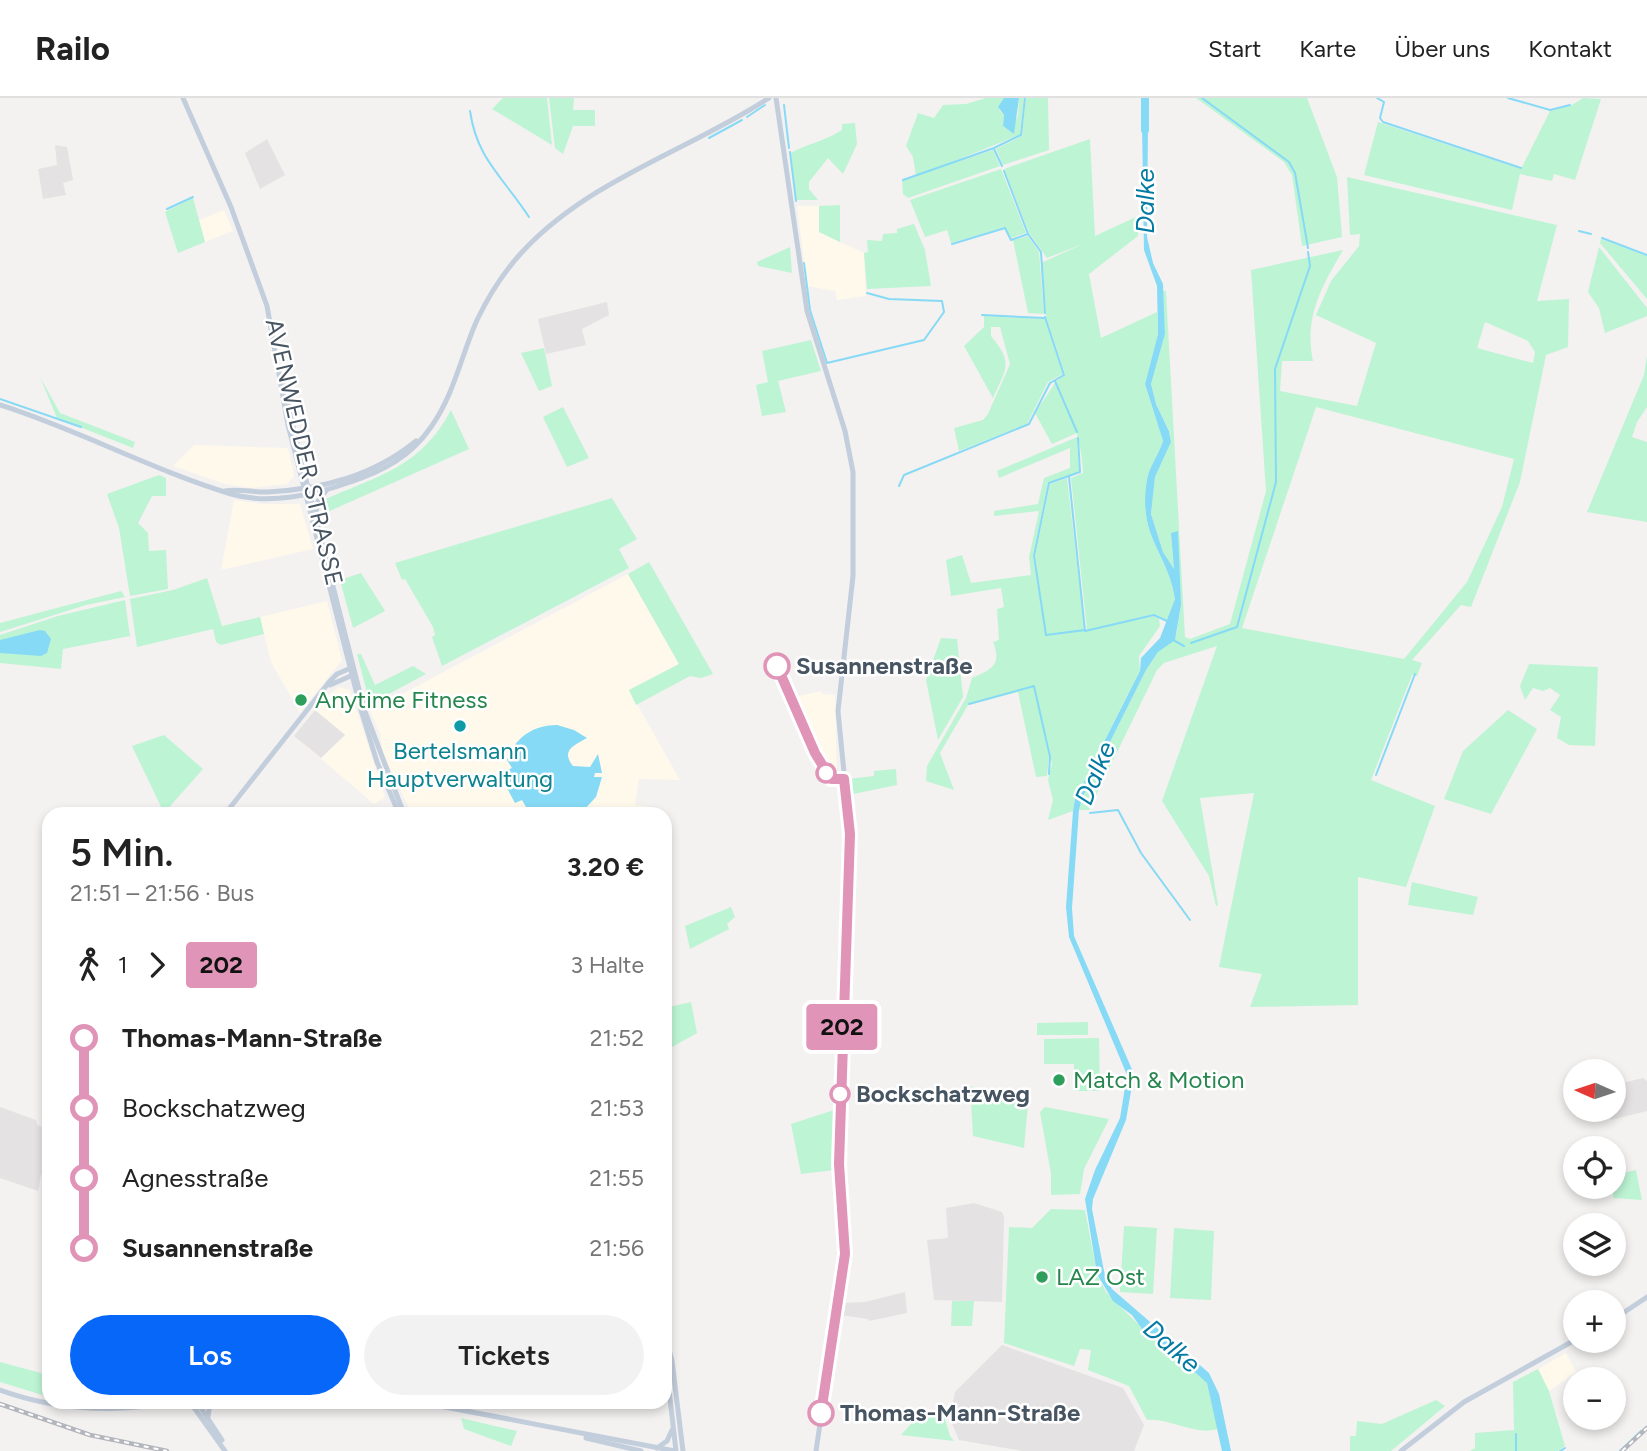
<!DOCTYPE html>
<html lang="de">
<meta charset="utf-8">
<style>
:root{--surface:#fff;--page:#f2f2f2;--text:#222;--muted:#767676;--line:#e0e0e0;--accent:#0767f8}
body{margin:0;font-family:Figtree,sans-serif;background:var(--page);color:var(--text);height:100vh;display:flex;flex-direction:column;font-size:26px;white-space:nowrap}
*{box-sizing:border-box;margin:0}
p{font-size:23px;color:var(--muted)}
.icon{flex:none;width:38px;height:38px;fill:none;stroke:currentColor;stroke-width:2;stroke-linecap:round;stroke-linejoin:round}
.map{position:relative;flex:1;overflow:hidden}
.details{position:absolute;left:42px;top:709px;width:630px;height:602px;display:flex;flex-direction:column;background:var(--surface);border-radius:21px;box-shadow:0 4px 10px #0003}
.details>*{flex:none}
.badge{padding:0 14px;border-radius:5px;font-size:24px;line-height:46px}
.needle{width:46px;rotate:273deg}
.tools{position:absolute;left:1563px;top:961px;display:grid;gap:14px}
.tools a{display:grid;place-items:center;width:63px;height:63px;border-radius:50%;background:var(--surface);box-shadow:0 4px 10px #0003;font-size:35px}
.map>.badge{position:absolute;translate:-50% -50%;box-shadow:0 0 0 4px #fff}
.legs{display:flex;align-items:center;gap:10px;height:77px;padding:0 28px;font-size:23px}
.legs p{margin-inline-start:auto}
.head{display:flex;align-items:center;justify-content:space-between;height:119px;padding:0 28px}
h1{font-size:38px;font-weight:600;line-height:52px}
.primary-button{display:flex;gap:14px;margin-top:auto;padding:14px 28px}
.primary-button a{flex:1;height:80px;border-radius:42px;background:var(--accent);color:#fff;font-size:28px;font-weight:600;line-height:80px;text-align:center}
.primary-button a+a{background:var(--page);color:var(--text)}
ul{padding:0 28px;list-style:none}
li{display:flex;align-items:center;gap:24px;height:70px;font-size:26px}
li i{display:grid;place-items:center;width:10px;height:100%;margin:0 9px;background:currentColor}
li i::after{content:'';width:18px;height:18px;margin:-9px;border:5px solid;border-radius:50%;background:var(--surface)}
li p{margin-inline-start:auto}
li:first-child i{background:linear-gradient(#0000 50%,currentColor 0)}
li:last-child i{background:linear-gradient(currentColor 50%,#0000 0)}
header{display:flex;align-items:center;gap:42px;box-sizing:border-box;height:98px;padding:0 35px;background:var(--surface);border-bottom:2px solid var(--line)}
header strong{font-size:33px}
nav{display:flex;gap:38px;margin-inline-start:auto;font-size:24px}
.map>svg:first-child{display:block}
.commercial{fill:#fef9eb}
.education{fill:#e5e2e3}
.green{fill:#bdf4d4;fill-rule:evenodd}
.water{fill:#86daf5}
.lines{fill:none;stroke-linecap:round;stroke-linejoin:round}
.stream{stroke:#86daf5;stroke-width:2}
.river{stroke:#86daf5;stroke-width:8}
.secondary{stroke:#c3cedc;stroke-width:5}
.rail-casing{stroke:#b3b6bc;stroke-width:4.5}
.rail{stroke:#fff;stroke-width:2;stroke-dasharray:5;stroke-linecap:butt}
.line-1-casing{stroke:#fff;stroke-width:16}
.line-1{stroke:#e094b7;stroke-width:10}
.stop-1-dot{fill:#fff;stroke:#e094b7;stroke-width:3.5}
.leisure-dot{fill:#2e9e5b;stroke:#fff;stroke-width:2.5}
.culture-dot{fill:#0f9aa8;stroke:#fff;stroke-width:2.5}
.labels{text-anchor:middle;stroke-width:5;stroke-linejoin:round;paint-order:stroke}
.street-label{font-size:24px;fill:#475461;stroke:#fff}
.stop-label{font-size:24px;font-weight:bold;fill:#475461;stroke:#fff;text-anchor:start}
.leisure-label{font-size:24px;fill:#27864d;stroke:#fff;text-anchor:start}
.culture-label{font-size:24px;fill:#0d838f;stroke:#fff}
.water-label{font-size:26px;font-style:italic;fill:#037aa2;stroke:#fff}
</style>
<header>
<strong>Railo</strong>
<nav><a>Start</a><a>Karte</a><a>Über uns</a><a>Kontakt</a></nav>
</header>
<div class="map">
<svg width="1647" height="1353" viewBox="0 0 1647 1353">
<rect width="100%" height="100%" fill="#f4f1f1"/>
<g class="commercial">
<polygon points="797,108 819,108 819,134 864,155 866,198 837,202 835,193 807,188"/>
<polygon points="224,112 233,133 205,144 197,123"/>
<polygon points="194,347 288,350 294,378 287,386 251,390 225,386 173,368"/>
<polygon points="234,402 263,406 300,406 313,451 221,472"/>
<polygon points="628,476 679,566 629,592 680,682 639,681 635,707 650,709 650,716 412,716 383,656 380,636 370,613"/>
<polygon points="327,503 342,562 300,615 271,564 260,519"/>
<polygon points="339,589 350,592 385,699 374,706 294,638 324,600"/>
<polygon points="821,593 822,596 835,597 837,677 832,677 826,669 794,599"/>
<polygon points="1566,1255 1576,1274 1549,1293 1538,1271"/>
</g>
<g class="education">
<polygon points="267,41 285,77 260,91 245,55"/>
<polygon points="55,47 67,49 73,82 63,85 66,97 43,101 38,71 57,67"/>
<polygon points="607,204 609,217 582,231 586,247 546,256 538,221"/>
<polygon points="315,612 345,637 321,660 294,638"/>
<polygon points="1643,980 1647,983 1647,1013 1611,1022 1609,1012 1614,1012 1614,987"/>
<polygon points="0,1009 36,1022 37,1027 49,1032 49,1077 41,1077 38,1093 0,1080"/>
<polygon points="974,1105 1002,1114 1004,1119 1002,1204 934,1202 927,1142 948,1140 946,1110"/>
<polygon points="905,1194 907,1215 869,1223 868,1221 841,1217 843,1205 865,1204"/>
<polygon points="1002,1247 1123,1290 1144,1327 1134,1353 1022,1353 959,1342 950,1321 955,1294"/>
</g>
<g class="green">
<polygon points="503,0 547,0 552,47 492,11"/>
<polygon points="549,0 574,0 573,12 595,12 595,28 573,28 563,56 555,50"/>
<polygon points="986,0 1004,0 999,12 1004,17 1003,28 1010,33 1018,18 1019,0 1024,0 1020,37 916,78 913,59 906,48 918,15 934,20 943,7 966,6"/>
<polygon points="1026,0 1048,0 1049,52 1003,67 996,51 1022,38"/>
<polygon points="1196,0 1307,0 1337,79 1342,139 1302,148 1292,77 1284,64"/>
<polygon points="1583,0 1601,1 1575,82 1554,76 1552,83 1520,76 1512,112 1364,77 1378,24 1521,71 1550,13 1572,7"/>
<path d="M 855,25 L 857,46 L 843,76 L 828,60 L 809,84 L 809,91 L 818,102 L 796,102 L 791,55 C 809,45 825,43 842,32 L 842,26 Z"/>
<path d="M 1090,41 L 1095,138 L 1138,118 L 1138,138 L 1089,176 L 1101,240 L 1157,214 L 1158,236 L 1145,286 L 1163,343 C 1159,356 1149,369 1147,383 C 1137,439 1168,454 1175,501 L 1167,522 L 1155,516 L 1087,532 L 1071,380 L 1083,375 C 1082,340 1070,314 1056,283 L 1065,276 L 1046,219 L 1041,165 L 1083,146 L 1047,160 L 1029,135 L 1004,71 Z"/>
<polygon points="993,52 1000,68 908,100 903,96 902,82"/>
<polygon points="1001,71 1026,135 1011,140 1005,129 951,145 947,132 925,139 910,102"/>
<path d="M 1347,79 L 1557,127 L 1537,203 L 1569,201 L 1568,249 L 1546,257 L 1520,384 L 1471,509 L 1461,507 L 1412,562 L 1422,565 L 1417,578 L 1412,577 L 1371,682 L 1435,708 L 1406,789 L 1358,779 L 1358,907 L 1250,909 L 1262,876 L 1219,869 L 1254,695 L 1200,700 L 1218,807 L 1216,808 L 1209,778 L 1162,703 L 1217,548 L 1164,565 L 1157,572 L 1089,712 L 1079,712 L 1082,700 L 1146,572 L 1158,554 L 1176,538 L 1181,507 L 1171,435 L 1174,471 L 1163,454 L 1151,416 L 1155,379 L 1171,344 L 1169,332 L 1156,306 L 1151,286 L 1165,236 L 1163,193 L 1166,193 L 1185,539 L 1190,541 L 1230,526 L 1266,393 L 1251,172 L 1343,152 C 1321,190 1304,219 1313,263 L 1282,263 L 1280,293 L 1357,308 L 1376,245 L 1316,217 L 1331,183 L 1359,148 L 1360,136 L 1350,137 ZM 1485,224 L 1528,243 L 1535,254 L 1533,265 L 1477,250 ZM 1316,309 L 1514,361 L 1502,409 L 1467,484 L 1404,561 L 1242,530 Z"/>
<polygon points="193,100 205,144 178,155 165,114"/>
<polygon points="840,107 840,144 819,134 819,108"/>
<polygon points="914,126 925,152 931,188 867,191 864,155 868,154 867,142 882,143 883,136 897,135 897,131"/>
<polygon points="1028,138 1039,154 1044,216 1028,215 1013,142"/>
<polygon points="1601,141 1647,158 1647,201 1600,145"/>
<polygon points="790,149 792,175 758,168 757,164"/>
<polygon points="1599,149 1647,210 1647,218 1605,235 1599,210 1588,194"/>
<path d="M 984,218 L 1045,221 L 1063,276 L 1048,284 L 1027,326 L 959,353 L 954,330 L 983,322 L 988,316 L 1010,266 L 1000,229 L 991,229 L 991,238 C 1014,266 1006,270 993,300 L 964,248 L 984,229 Z"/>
<polygon points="811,242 821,273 778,283 786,314 762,318 756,287 768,284 762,253"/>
<polygon points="544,250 552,288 539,293 521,255"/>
<polygon points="1647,258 1647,309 1637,324 1632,339 1647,344 1647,424 1587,414 1644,277"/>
<polygon points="40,279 60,315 135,344 133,350 57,320"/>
<polygon points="1055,285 1077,335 1052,346 1035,315"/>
<polygon points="563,309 589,360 567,369 543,319"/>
<path d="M 451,312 L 469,351 L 323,416 L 322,409 L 326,401 C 380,377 421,369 451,312 Z"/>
<path d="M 1077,339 L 1079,374 L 1048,385 L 1033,459 L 1045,534 L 1035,458 L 1050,386 L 1067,380 L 1085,533 L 1154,518 L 1159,520 L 1160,528 L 1139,558 L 1140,573 L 1075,700 L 1073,713 L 1048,722 L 1053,702 L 1048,682 L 1052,666 L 1034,588 L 1049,659 L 1047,678 L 1036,679 L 1018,594 L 968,607 L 940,655 L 954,692 L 926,683 L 927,668 L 966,600 L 972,580 C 992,571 1002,567 993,544 L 999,542 L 997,511 L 1004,509 L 1001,490 L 951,498 L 946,462 L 962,457 L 971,485 L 1031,477 L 1029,459 L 1039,413 L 994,418 L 994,413 L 1038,406 L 1044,380 L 1070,370 L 1070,350 L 999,380 L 997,373 Z"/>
<polygon points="159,377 166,380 166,398 152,398 138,425 148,435 149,453 166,452 168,491 130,498 119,430 107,396"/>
<polygon points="612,400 637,441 619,451 629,470 442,568 432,539 435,537 433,529 405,481 402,482 395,465"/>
<polygon points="649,464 713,576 701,580 690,578 636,607 629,592 679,566 628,476"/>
<polygon points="361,475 385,513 353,530 340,482"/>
<polygon points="207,480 222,528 260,519 264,536 221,547 216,544 213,531 137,549 130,501 173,492"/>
<polygon points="121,493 125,499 86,507 0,534 0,525"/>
<polygon points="125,502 130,538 63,551 61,571 0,565 0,537 58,518"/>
<polygon points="941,540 957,541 963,599 938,642 926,582"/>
<polygon points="357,556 361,556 375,587 413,568 426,576 370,606"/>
<polygon points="1529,566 1598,569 1595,648 1569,647 1557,640 1561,619 1550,612 1560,597 1550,590 1543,593 1533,590 1525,602 1520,588"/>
<polygon points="1508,612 1537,631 1491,716 1444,701 1463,653"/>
<polygon points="164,637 203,671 164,715 132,648"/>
<polygon points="896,671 897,687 853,696 848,681 874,678 874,673"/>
<polygon points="1412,784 1478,799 1473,817 1408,807"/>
<polygon points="731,809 735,819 727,826 729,831 690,851 685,828"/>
<polygon points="691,904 697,935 665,953 665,910"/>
<polygon points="1088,924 1088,937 1037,937 1037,925"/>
<polygon points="1099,940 1100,993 1074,993 1074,966 1044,966 1044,941"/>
<polygon points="970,988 1028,1006 1024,1050 973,1038"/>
<polygon points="1045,1009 1109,1021 1084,1071 1080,1096 1051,1097 1051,1076 1040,1014"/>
<polygon points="834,1012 834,1072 801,1076 791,1026"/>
<polygon points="1636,1072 1642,1102 1613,1100 1614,1077"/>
<path d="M 1051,1111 L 1085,1112 L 1097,1176 L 1106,1194 L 1138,1226 L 1203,1279 L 1207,1285 L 1218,1331 C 1193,1338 1172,1320 1147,1322 L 1129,1288 L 1088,1272 L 1091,1252 L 1080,1251 L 1074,1268 L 1004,1245 L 1009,1129 L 1032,1130 Z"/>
<polygon points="1124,1128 1157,1130 1153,1196 1120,1194"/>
<polygon points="1174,1130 1214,1133 1211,1202 1170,1200"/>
<polygon points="952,1203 974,1203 972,1228 951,1228"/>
<polygon points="0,1264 41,1275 46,1287 49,1286 49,1299 0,1284"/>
<polygon points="1538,1271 1549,1293 1565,1348 1558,1353 1517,1353 1516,1332 1515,1353 1470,1353 1475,1350 1475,1335 1514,1332 1513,1284"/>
<polygon points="1436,1302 1445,1308 1391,1353 1350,1353 1350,1338 1356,1338 1357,1323 1382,1326"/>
<polygon points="918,1318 944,1318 950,1338 954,1343 901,1337"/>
<polygon points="461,1320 517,1333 511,1348 464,1331"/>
</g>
<g class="water">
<polygon points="1004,0 1019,0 1014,36 1003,28 1004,17 998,9"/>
<path d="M 1142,24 L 1148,24 L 1147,139 L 1153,165 L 1163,186 L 1165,236 L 1151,286 L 1156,306 L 1169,333 L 1171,344 L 1155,379 L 1151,416 L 1163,454 L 1174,471 L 1171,435 L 1178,433 L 1181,507 L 1175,542 L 1158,554 L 1146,572 L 1082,700 L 1079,712 L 1072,810 L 1074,838 L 1134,976 L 1126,1022 L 1093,1101 L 1092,1111 L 1105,1178 L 1112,1191 L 1209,1275 L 1219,1296 L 1231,1353 L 1222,1353 L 1207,1285 L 1173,1254 L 1145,1235 L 1132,1217 L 1113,1203 L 1097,1176 L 1085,1101 L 1095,1072 L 1120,1020 L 1127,977 L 1069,839 L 1066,809 L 1073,713 L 1075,701 L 1140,573 L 1141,560 L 1160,540 L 1175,501 C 1168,454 1137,439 1147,382 C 1149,369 1159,356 1163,343 L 1145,286 L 1158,236 L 1157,188 L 1144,152 Z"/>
<polygon points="40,532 45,533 51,541 47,555 41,558 0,555 0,542"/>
<path d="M 557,627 L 574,632 L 587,640 C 575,647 560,652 573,668 L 590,669 L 598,656 L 602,675 L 595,675 L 594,679 L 602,679 L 596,699 L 580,716 L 530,716 L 522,702 L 515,705 L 507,690 L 505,673 L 512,670 L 507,662 C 515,639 534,627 557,627 Z"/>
</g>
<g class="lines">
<g class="stream">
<polyline points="1202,0 1289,64 1295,75 1308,150"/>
<polyline points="1377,0 1384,4 1380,20 1383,24 1521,70"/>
<polyline points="1508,0 1550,12 1570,7"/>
<polyline points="784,7 789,50"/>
<path d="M 470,13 C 477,62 504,80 529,119"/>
<polyline points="747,19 765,7"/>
<polyline points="709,40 742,22"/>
<polyline points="994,51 1002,68"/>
<polyline points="790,54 796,103"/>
<polyline points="1004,73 1028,136 1041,154 1045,215"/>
<polyline points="903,82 994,50 1021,37 1025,0"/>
<polyline points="167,111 193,99"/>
<polyline points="1579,133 1591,136"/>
<polyline points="1602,140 1647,157"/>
<polyline points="952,146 1005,130 1011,142 1028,136"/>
<polyline points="804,165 810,212 827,265 924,242 944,214 942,203 889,201 867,195"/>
<polyline points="982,217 1044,220"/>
<polyline points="1055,283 1077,334"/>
<polyline points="0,301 81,329"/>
<polyline points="1078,340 1080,374 1049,385 1034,458 1046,537 1085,532"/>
<polyline points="1069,379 1085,533 1154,517 1167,523"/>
<polyline points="899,388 904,377 1029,326 1050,285 1064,277 1045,219"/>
<polyline points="1173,542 1184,548"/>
<polyline points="1191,545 1237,529 1276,384 1275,271 1310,168 1308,154"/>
<polyline points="969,606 1034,588 1050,659 1049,676"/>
<polyline points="1376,677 1415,576"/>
<polyline points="1090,715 1118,712 1141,755 1190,822"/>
<polyline points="1516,1336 1516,1353"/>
<polyline points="1560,1353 1565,1350"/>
<polyline points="1620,1353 1641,1333"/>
</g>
<polyline class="river" points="1145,32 1145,0"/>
<g class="secondary">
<polyline points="183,0 231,109 267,208 288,327 361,612 377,664 399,716"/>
<polyline points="776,0 807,213 845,333 853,374 853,478 838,613 850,736 839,1066 845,1156 816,1353"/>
<polyline points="285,288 295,338 364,611 404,716"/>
<path d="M 0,307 C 79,332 152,372 231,396 C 268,407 315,397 350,384 C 384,373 411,358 431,329 C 454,297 461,258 477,222 C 489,197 504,173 524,152 C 591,81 689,52 769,0"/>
<path d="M 225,393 C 239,390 254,395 268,394 C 323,391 373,378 416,343"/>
<polyline points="316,415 318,403 326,393"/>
<polyline points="330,587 353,577"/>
<polyline points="225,716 330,583 337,576 351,570"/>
<polyline points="1614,1221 1647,1199"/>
<polyline points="665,1237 672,1263 683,1353"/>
<polyline points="665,1257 676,1353"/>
<path d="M 0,1292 C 58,1313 115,1315 175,1304"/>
<polyline points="190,1304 225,1353"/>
<polyline points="197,1304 222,1342"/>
<polyline points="419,1304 675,1353"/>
<polyline points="111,1310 139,1304"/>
<polyline points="208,1319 210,1304"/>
<polyline points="586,1340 641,1353"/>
<polyline points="657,1350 667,1343 672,1332"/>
<polyline points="1401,1353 1464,1304 1575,1242"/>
</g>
<g class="rail-casing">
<g id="rail">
<polyline points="0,1306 90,1337 167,1353"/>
<polyline points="1622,1353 1647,1330"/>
</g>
</g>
<use href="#rail" class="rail"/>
</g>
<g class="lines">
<g class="line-1-casing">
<polyline id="line-1" points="777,568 815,655 831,681 844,681 850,736 839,1066 845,1156 821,1315"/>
</g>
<use href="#line-1" class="line-1"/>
</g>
<g class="stop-1-dot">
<circle cx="777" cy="568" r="12"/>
<circle cx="826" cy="675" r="9"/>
<circle cx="840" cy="996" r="9"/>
<circle cx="821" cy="1315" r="12"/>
</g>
<g class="leisure-dot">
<circle cx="301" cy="602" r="7"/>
<circle cx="1059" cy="982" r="7"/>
<circle cx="1042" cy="1179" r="7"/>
</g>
<circle class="culture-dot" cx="460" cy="628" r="7"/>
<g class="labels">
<g class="street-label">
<text transform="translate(304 354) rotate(77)" y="8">AVENWEDDER STRASSE</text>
</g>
<g class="stop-label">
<text x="796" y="576">Susannenstraße</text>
<text x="856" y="1004">Bockschatzweg</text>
<text x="840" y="1323">Thomas-Mann-Straße</text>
</g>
<g class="leisure-label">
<text x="315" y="610">Anytime Fitness</text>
<text x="1073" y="990">Match &amp; Motion</text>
<text x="1056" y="1187">LAZ Ost</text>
</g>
<g class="culture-label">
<text x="460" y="661">Bertelsmann<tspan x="460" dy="28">Hauptverwaltung</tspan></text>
</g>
<g class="water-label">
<text transform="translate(1145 103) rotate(-90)" y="9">Dalke</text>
<text transform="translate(1095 675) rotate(-67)" y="9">Dalke</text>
<text transform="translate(1172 1248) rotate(41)" y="9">Dalke</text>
</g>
</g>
</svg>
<div class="tools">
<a><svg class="needle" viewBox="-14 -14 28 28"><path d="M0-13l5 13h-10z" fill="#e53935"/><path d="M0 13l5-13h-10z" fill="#767676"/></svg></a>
<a><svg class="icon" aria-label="locate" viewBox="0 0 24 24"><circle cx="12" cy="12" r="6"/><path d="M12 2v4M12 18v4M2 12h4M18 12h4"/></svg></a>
<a><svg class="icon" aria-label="layers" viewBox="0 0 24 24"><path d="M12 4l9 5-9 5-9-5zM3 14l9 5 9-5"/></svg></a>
<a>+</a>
<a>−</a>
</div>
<b class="badge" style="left:842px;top:929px;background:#e094b7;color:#111">202</b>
<section class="details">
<div class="head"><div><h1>5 Min.</h1><p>21:51 – 21:56 · Bus</p></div><b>3.20 €</b></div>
<div class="legs"><svg class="icon" aria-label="walk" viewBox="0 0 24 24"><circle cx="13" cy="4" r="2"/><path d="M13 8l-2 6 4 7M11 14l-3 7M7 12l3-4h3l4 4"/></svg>1<svg class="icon" aria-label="forward" viewBox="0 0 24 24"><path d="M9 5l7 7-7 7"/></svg><b class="badge" style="background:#e094b7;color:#111">202</b><p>3 Halte</p></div>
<ul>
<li><i style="color:#e094b7"></i><b>Thomas-Mann-Straße</b><p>21:52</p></li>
<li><i style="color:#e094b7"></i><span>Bockschatzweg</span><p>21:53</p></li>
<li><i style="color:#e094b7"></i><span>Agnesstraße</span><p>21:55</p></li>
<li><i style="color:#e094b7"></i><b>Susannenstraße</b><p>21:56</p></li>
</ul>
<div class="primary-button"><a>Los</a><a>Tickets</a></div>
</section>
</div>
